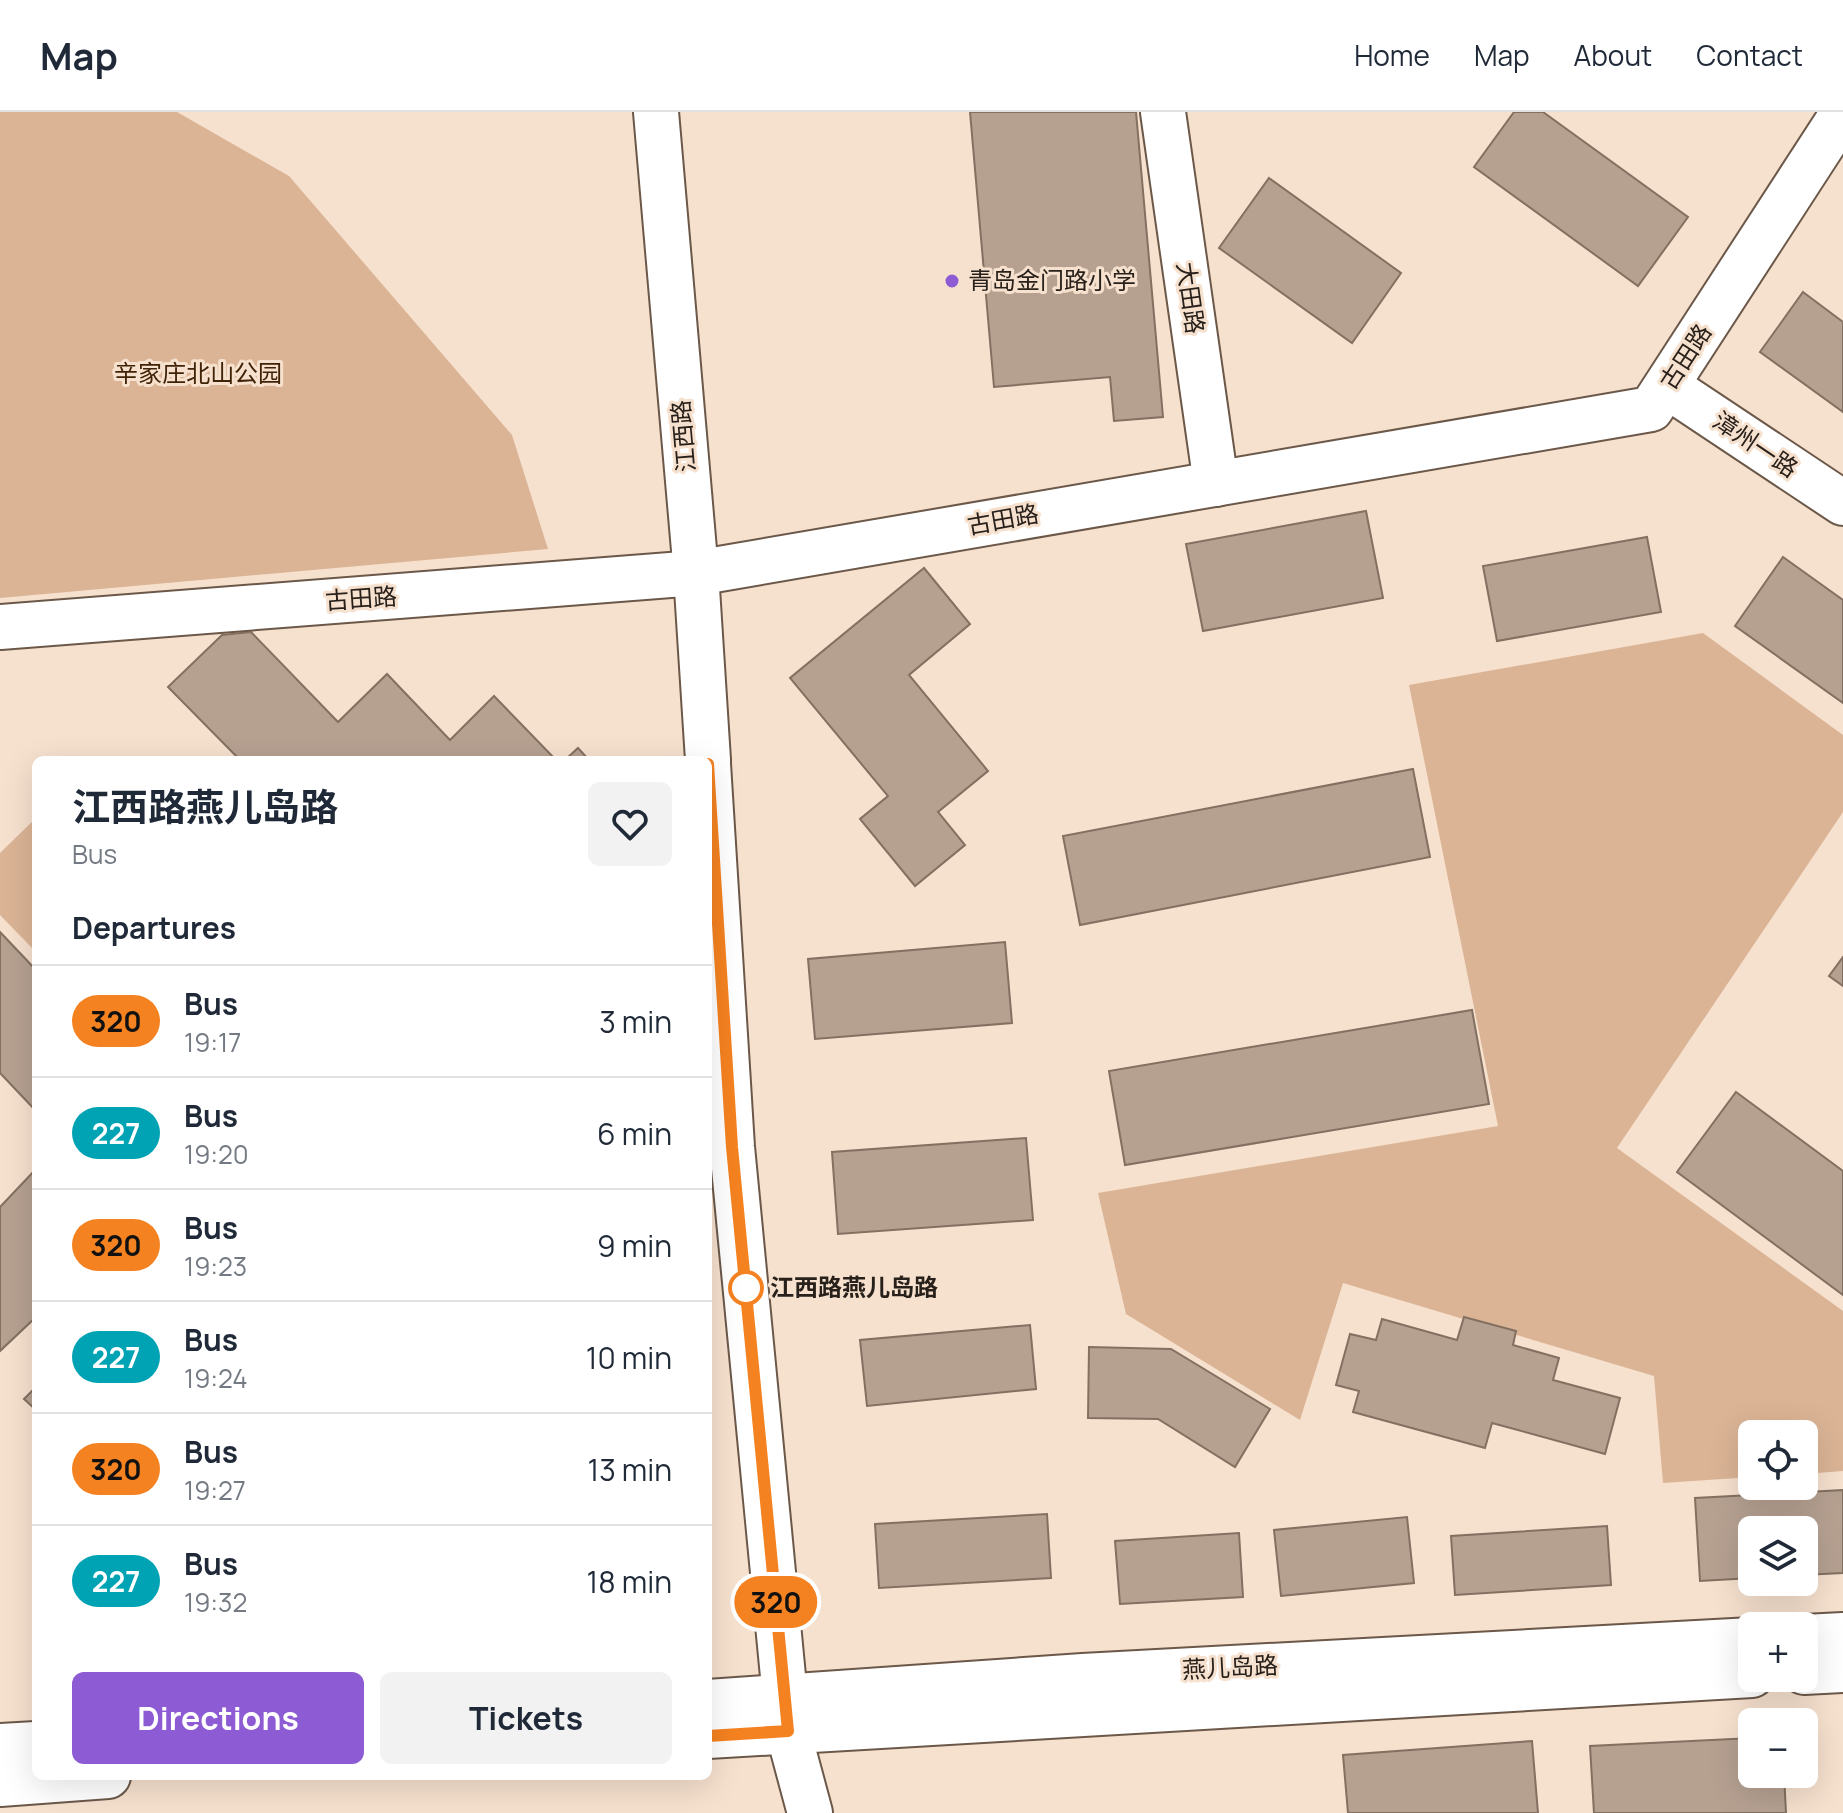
<!DOCTYPE html>
<meta charset="utf-8">
<style>
:root{--surface:#fff;--page:#f2f2f3;--text:#1f2937;--muted:#747a83;--line:#e0e1e3;--accent:#8d5bd4}
body{margin:0;font-family:Manrope,"Noto Sans SC",sans-serif;background:var(--page);color:var(--text);height:100vh;display:flex;flex-direction:column;font-size:30px;white-space:nowrap}
*{box-sizing:border-box;margin:0}
p{font-size:26px;color:var(--muted)}
.icon{flex:none;width:44px;height:44px;fill:none;stroke:currentColor;stroke-width:2;stroke-linecap:round;stroke-linejoin:round}
.map{position:relative;flex:1;overflow:hidden}
.side{position:absolute;left:32px;top:644px;width:680px;height:1024px;display:flex;flex-direction:column;background:var(--surface);border-radius:12px;box-shadow:0 8px 32px #0002}
.side>*{flex:none}
.badge{padding:0 16px;border-radius:26px;font-size:28px;line-height:52px}
.tools{position:absolute;left:1738px;top:1308px;display:grid;gap:16px}
.tools a{display:grid;place-items:center;width:80px;height:80px;border-radius:12px;background:var(--surface);box-shadow:0 8px 32px #0002;font-size:40px}
.map>.badge{position:absolute;translate:-50% -50%;box-shadow:0 0 0 4px #fff}
h2{padding:0 40px;font-size:30px;line-height:72px}
.round{display:grid;place-items:center;flex:none;width:84px;height:84px;border-radius:12px;background:var(--page)}
.head{display:flex;align-items:center;justify-content:space-between;height:136px;padding:0 40px}
h1{font-size:38px;font-weight:700;line-height:60px}
.primary-button{display:flex;gap:16px;margin-top:auto;padding:16px 40px}
.primary-button a{flex:1;height:92px;border-radius:12px;background:var(--accent);color:#fff;font-size:32px;font-weight:700;line-height:92px;text-align:center}
.primary-button a+a{background:var(--page);color:var(--text)}
ul{padding:0;list-style:none}
li{display:flex;align-items:center;gap:24px;height:112px;padding:0 40px;border-top:2px solid var(--line)}
li div{flex:1}
li b{display:block;font-size:30px}
li em{font-style:normal}
li .badge{min-width:88px;font-weight:700;text-align:center}
header{display:flex;align-items:center;gap:48px;box-sizing:border-box;height:112px;padding:0 40px;background:var(--surface);border-bottom:2px solid var(--line)}
header strong{font-size:38px}
nav{display:flex;gap:44px;margin-inline-start:auto;font-size:28px}
.map>svg:first-child{display:block}
.green{fill:#dbb495}
.building{fill:#b6a191;stroke:#837060;stroke-width:2}
.lines{fill:none;stroke-linecap:round;stroke-linejoin:round}
.minor-casing{stroke:#6b5849;stroke-width:48}
.major-casing{stroke:#6b5849;stroke-width:48}
.minor{stroke:#fff;stroke-width:44}
.major{stroke:#fff;stroke-width:44}
.line-casing{stroke:#fff;stroke-width:18}
.line{stroke:#f58220;stroke-width:12}
.poi-dot{fill:#8d5bd4;stroke:#f6e0ce;stroke-width:3}
.stop-dot{fill:#fff;stroke:#f58220;stroke-width:4}
.labels{text-anchor:middle;stroke-width:6;stroke-linejoin:round;paint-order:stroke}
.poi-label{font-size:24px;fill:#28201a;stroke:#f6e0ce;text-anchor:start}
.street-label{font-size:24px;fill:#28201a;stroke:#f6e0ce}
.park-label{font-size:24px;fill:#402307;stroke:#f6e0ce}
.stop-label{font-size:24px;font-weight:bold;fill:#28201a;stroke:#f6e0ce;text-anchor:start}
</style>
<header>
<strong>Map</strong>
<nav><a>Home</a><a>Map</a><a>About</a><a>Contact</a></nav>
</header>
<div class="map">
<svg width="1843" height="1701" viewBox="0 0 1843 1701">
<rect width="100%" height="100%" fill="#f6e0ce"/>
<g class="green">
<polygon points="0,0 177,0 289,64 512,323 548,437 0,486"/>
<polygon points="1703,521 1843,623 1843,700 1617,1036 1843,1199 1843,1359 1804,1362 1804,1322 1752,1322 1752,1365 1663,1371 1654,1264 1343,1171 1300,1308 1126,1202 1098,1081 1498,1014 1409,573"/>
<polygon points="36,706 36,840 0,803 0,741"/>
</g>
<g class="building">
<polygon points="970,0 1136,0 1163,305 1114,309 1110,265 994,275"/>
<polygon points="1514,0 1543,0 1688,105 1638,174 1474,55"/>
<polygon points="1269,66 1401,161 1352,231 1219,136"/>
<polygon points="1803,180 1843,210 1843,300 1760,240"/>
<polygon points="1366,399 1383,486 1203,519 1186,432"/>
<polygon points="1647,425 1661,500 1497,529 1483,454"/>
<polygon points="1783,445 1843,488 1843,591 1735,514"/>
<polygon points="924,456 970,512 909,563 988,659 938,700 965,733 915,774 860,707 888,684 790,566"/>
<polygon points="251,520 338,610 387,562 450,628 494,584 556,648 240,648 168,575 222,523"/>
<polygon points="578,636 589,648 565,648"/>
<polygon points="1413,657 1430,745 1080,813 1063,724"/>
<polygon points="0,820 36,858 36,999 0,961"/>
<polygon points="1005,830 1012,911 815,927 808,847"/>
<polygon points="1843,845 1843,874 1829,864"/>
<polygon points="1472,898 1489,992 1125,1053 1109,959"/>
<polygon points="1736,980 1843,1059 1843,1183 1677,1060"/>
<polygon points="1026,1026 1033,1108 838,1122 832,1040"/>
<polygon points="36,1057 36,1205 0,1239 0,1095"/>
<polygon points="1464,1205 1516,1219 1513,1233 1559,1246 1553,1268 1620,1286 1605,1342 1492,1311 1485,1336 1353,1300 1359,1279 1336,1273 1350,1222 1376,1228 1382,1207 1457,1228"/>
<polygon points="1030,1213 1036,1277 867,1294 860,1228"/>
<polygon points="1089,1235 1171,1237 1270,1297 1235,1355 1158,1307 1088,1306"/>
<polygon points="36,1275 36,1298 24,1287"/>
<polygon points="1843,1378 1843,1461 1804,1463 1804,1418 1752,1418 1752,1466 1700,1469 1695,1386"/>
<polygon points="1047,1402 1051,1466 879,1476 875,1412"/>
<polygon points="1407,1405 1414,1471 1281,1484 1274,1418"/>
<polygon points="1607,1414 1611,1473 1455,1483 1451,1424"/>
<polygon points="1239,1421 1243,1485 1120,1492 1115,1429"/>
<polygon points="1752,1626 1752,1662 1784,1662 1786,1701 1594,1701 1590,1634"/>
<polygon points="1532,1629 1538,1701 1348,1701 1343,1643"/>
</g>
<g class="lines">
<g class="minor-casing">
<g id="minor">
<polyline points="1163,0 1216,372"/>
<polyline points="1667,274 1843,391"/>
<polyline points="0,515 696,461 1651,297 1843,1"/>
</g>
</g>
<g class="major-casing">
<g id="major">
<polyline points="656,0 696,461 708,648"/>
<polyline points="708,652 732,1035 785,1585 788,1619 810,1701"/>
<polyline points="1804,1525 1843,1523"/>
<polyline points="1804,1560 1843,1558"/>
<polyline points="708,1590 1083,1564 1752,1528"/>
<polyline points="708,1624 1752,1563"/>
<polyline points="0,1634 36,1632"/>
<polyline points="0,1672 108,1664"/>
</g>
</g>
<use href="#minor" class="minor"/>
<use href="#major" class="major"/>
</g>
<g class="lines">
<g class="line-casing">
<polyline id="line" points="708,652 732,1035 788,1619 708,1624"/>
</g>
<use href="#line" class="line"/>
</g>
<circle class="poi-dot" cx="952" cy="169" r="8"/>
<circle class="stop-dot" cx="746" cy="1176" r="16"/>
<g class="labels">
<g class="poi-label">
<text x="968" y="177">青岛金门路小学</text>
</g>
<g class="street-label">
<text transform="translate(1190 186) rotate(82)" y="8">大田路</text>
<text transform="translate(1686 245) rotate(-57)" y="8">古田路</text>
<text transform="translate(684 324) rotate(-95)" y="8">江西路</text>
<text transform="translate(1755 333) rotate(34)" y="8">漳州一路</text>
<text transform="translate(1003 408) rotate(-10)" y="8">古田路</text>
<text transform="translate(361 487) rotate(-4)" y="8">古田路</text>
<text transform="translate(1230 1556) rotate(-3)" y="8">燕儿岛路</text>
</g>
<g class="park-label">
<text x="198" y="270">辛家庄北山公园</text>
</g>
<g class="stop-label">
<text x="770" y="1184">江西路燕儿岛路</text>
</g>
</g>
</svg>
<div class="tools">
<a><svg class="icon" aria-label="locate" viewBox="0 0 24 24"><circle cx="12" cy="12" r="6"/><path d="M12 2v4M12 18v4M2 12h4M18 12h4"/></svg></a>
<a><svg class="icon" aria-label="layers" viewBox="0 0 24 24"><path d="M12 4l9 5-9 5-9-5zM3 14l9 5 9-5"/></svg></a>
<a>+</a>
<a>−</a>
</div>
<b class="badge" style="left:776px;top:1490px;background:#f58220;color:#111">320</b>
<section class="side">
<div class="head"><div><h1>江西路燕儿岛路</h1><p>Bus</p></div><a class="round"><svg class="icon" aria-label="heart" viewBox="0 0 24 24"><path d="M12 20l-8-8c-3-5 5-10 8-4 3-6 11-1 8 4z"/></svg></a></div>
<h2>Departures</h2>
<ul>
<li><span class="badge" style="background:#f58220;color:#111">320</span><div><b>Bus</b><p>19:17</p></div><em>3 min</em></li>
<li><span class="badge" style="background:#00a3b4;color:#fff">227</span><div><b>Bus</b><p>19:20</p></div><em>6 min</em></li>
<li><span class="badge" style="background:#f58220;color:#111">320</span><div><b>Bus</b><p>19:23</p></div><em>9 min</em></li>
<li><span class="badge" style="background:#00a3b4;color:#fff">227</span><div><b>Bus</b><p>19:24</p></div><em>10 min</em></li>
<li><span class="badge" style="background:#f58220;color:#111">320</span><div><b>Bus</b><p>19:27</p></div><em>13 min</em></li>
<li><span class="badge" style="background:#00a3b4;color:#fff">227</span><div><b>Bus</b><p>19:32</p></div><em>18 min</em></li>
</ul>
<div class="primary-button"><a>Directions</a><a>Tickets</a></div>
</section>
</div>
